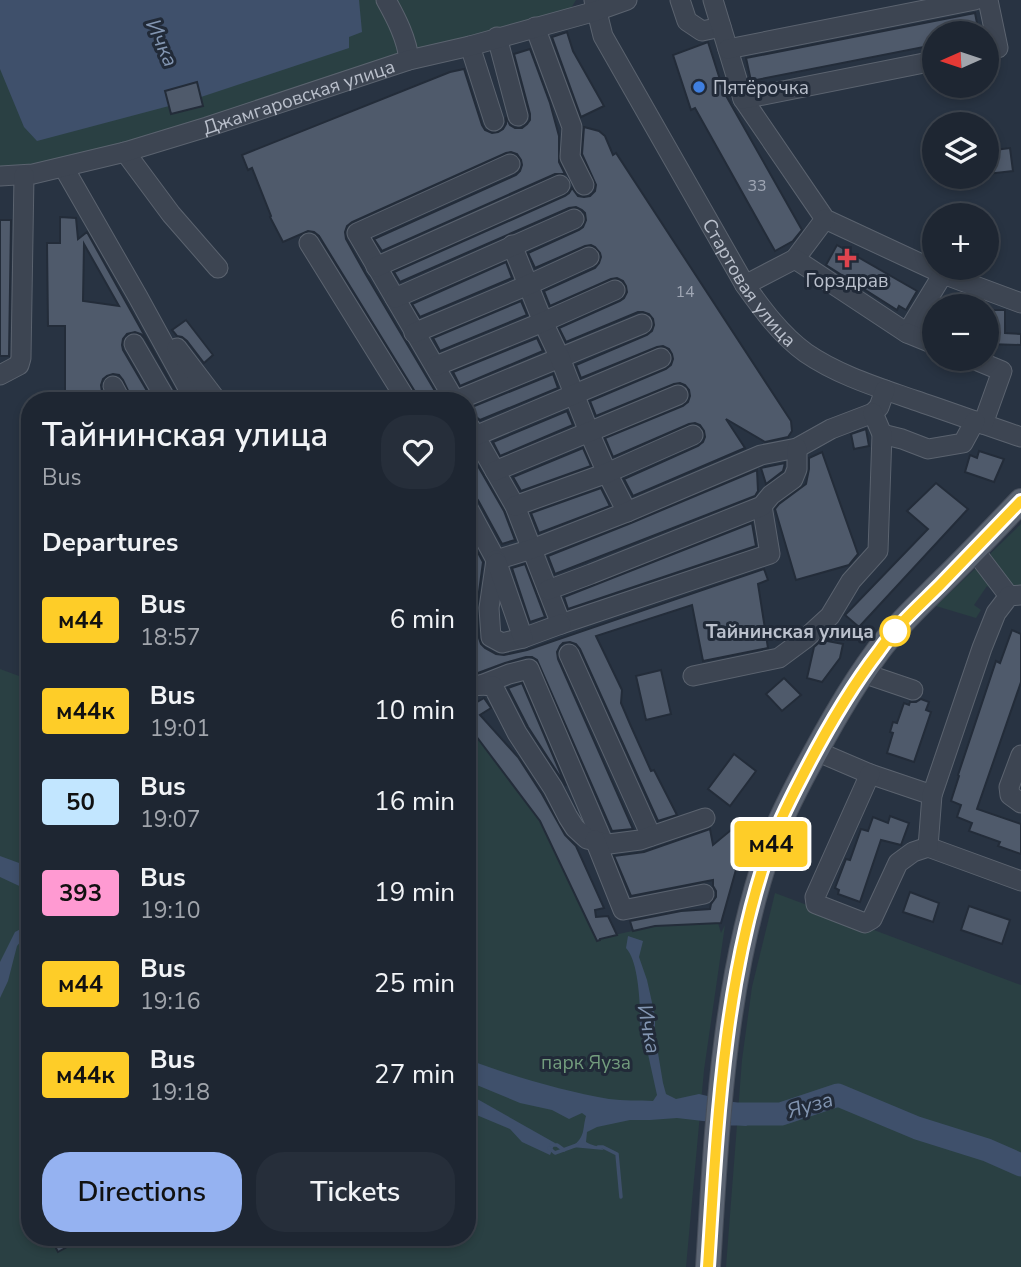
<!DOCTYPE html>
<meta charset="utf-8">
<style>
:root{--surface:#1e2632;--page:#262e3a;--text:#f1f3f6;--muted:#a1a5ac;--line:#3c434d;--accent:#95b2f1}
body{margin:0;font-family:"Nunito Sans",sans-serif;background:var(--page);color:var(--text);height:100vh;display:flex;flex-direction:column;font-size:26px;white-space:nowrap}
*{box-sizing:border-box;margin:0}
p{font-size:23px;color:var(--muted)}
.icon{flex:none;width:38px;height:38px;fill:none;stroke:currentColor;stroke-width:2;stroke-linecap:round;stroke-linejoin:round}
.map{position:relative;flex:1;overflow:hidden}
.side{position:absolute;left:21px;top:392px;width:455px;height:854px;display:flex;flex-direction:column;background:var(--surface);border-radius:28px;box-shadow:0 4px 10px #0003,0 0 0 2px var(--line)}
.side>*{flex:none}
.badge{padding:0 14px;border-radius:5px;font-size:24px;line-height:46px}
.needle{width:46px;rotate:267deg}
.controls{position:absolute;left:922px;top:21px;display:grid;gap:14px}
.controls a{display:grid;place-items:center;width:77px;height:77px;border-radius:50%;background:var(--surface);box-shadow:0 4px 10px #0003,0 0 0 2px var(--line);font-size:35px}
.map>.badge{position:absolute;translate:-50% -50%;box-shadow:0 0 0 4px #fff}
h2{padding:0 21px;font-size:26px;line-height:63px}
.round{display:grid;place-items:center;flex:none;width:74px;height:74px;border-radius:28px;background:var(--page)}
.overview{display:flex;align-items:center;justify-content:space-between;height:119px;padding:0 21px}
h1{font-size:33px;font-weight:600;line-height:52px}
.cta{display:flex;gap:14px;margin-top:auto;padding:14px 21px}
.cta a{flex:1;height:80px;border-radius:28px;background:var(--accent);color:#111;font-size:28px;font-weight:600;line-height:80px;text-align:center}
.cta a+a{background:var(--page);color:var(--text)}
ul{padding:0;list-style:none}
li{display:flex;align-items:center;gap:21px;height:91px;padding:0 21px}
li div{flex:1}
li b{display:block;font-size:26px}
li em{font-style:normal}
li .badge{min-width:77px;font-weight:700;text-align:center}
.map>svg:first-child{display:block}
.green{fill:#2a4043}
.water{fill:#3f506b}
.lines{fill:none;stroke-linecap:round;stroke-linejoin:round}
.stream{stroke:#3f506b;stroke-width:3.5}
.river{stroke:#3f506b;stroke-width:23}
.building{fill:#4f5a6b;stroke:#232c39;stroke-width:2;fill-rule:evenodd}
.minor-casing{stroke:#5b636f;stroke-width:21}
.major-casing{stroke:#464e5b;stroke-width:26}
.minor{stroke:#3d4552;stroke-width:19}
.major{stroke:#5b6472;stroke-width:24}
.line-casing{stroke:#fff;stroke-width:16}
.line{stroke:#fecd28;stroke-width:10}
.shop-dot{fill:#3f7fe0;stroke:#212a38;stroke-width:2.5}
.health-dot{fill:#e0444e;stroke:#212a38;stroke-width:2.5}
.stop-dot{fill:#fff;stroke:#fecd28;stroke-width:3.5}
.labels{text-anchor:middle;stroke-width:6;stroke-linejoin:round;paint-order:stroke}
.number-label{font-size:16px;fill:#9fa6b4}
.poi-label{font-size:19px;fill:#bac0cc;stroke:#212a38;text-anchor:start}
.street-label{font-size:19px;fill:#bac0cc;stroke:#212a38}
.stop-label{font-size:19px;font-weight:bold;fill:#bac0cc;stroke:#212a38;text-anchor:end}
.park-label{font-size:19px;fill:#729c7d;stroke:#212a38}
.water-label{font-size:21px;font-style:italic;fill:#8396b2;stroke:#212a38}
</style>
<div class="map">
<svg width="1021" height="1267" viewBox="0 0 1021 1267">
<rect width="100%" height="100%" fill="#283342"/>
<g class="green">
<polygon points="0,0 576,0 570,10 554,18 452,40 180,127 46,164 16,167 0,166"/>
<polygon points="1021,524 1021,587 1013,588 989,556 991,553"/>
<polygon points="975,569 979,570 993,590 987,586 974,605 981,610 976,618 936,606"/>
<polygon points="0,669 30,680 30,1237 467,1237 467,724 540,821 596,939 655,926 718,923 721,933 725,925 704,1070 686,1267 0,1267"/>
<polygon points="775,893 1021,985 1021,1267 726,1267 742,1060 752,987"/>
</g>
<g class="water">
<polygon points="0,0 359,0 362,32 349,37 349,48 201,97 196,82 165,91 169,106 37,141 24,127 0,69"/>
<polygon points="0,856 30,867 30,891 0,877"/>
<polygon points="30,924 30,936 25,936 17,946 8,981 0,998 0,962 15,932"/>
<path d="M 628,936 L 643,941 L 639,957 L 647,980 L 655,1016 L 655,1035 L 663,1083 L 666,1094 L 676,1099 L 699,1094 L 755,1107 L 764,1115 L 746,1126 L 677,1118 L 650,1120 L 630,1120 L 597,1127 L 587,1132 L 586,1142 C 592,1146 598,1145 604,1150 L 572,1147 C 586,1136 582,1130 586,1116 L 582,1113 L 569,1119 L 552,1110 L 520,1103 L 467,1081 L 467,1059 C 511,1076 563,1091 609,1099 C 623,1101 639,1100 653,1101 L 657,1095 L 644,1036 C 638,1027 640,1018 640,1008 C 639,991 637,960 626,948 Z"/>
<polygon points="467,1096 479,1100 555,1143 550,1155 522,1142 510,1129 467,1111"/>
</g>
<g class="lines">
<g class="stream">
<polyline points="551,1145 557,1145 564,1150"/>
<polyline points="598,1147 603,1147 617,1154 621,1197"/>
<polyline points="549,1148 555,1153 577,1145"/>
</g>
<polyline class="river" points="733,1114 781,1114 838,1095 917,1128 987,1150 1021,1165"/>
</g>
<g class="building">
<polygon points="975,13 979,33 934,33 934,45 751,81 746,58"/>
<polygon points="567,32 573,51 604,106 581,117 552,37"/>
<polygon points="708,42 724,92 802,230 793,241 775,251 695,108 691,110 673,55"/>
<polygon points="530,49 550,103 559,136 559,162 565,174 555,174 382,251 374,239 516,175 520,171 522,165 521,160 517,154 511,152 506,153 352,222 347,226 345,232 346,239 365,273 441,401 419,401 417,395 319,236 314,232 308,231 283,242 270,217 271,216 252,168 248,170 242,155 450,72 464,69 482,125 485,130 492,133 498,132 503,129 506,124 506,117 510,125 515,128 522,128 527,124 530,120 530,114 514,54"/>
<polygon points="197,82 203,106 171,114 165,91"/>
<polygon points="584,127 599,131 605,136 613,155 616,153 791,421 792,431 788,437 765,442 726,419 745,448 633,496 624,479 698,446 703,442 705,437 704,431 700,425 695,423 689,424 613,457 605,438 683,406 688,402 690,396 689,390 685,385 680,383 674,384 596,416 590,401 666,369 671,365 673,359 672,354 669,349 663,346 657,347 581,378 576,365 647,335 652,331 654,325 653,319 649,314 643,312 638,312 566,342 559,328 620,301 624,298 627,292 626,286 623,281 617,278 611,279 550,306 544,291 595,268 599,263 601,257 600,253 595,247 591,245 585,246 535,268 528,253 579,230 583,227 586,220 585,213 582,210 576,207 569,208 400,282 394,272 565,196 569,193 572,188 578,196 584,197 590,196 595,191 596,185 582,154"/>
<polygon points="1010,148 1013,171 987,174 987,151"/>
<path d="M 60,217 L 76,218 L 78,239 L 87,232 L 181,401 L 179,401 L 178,395 L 145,338 L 141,334 L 135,332 L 127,334 L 123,339 L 122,345 L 123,350 L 153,401 L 133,401 L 123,380 L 119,375 L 113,374 L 107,376 L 103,379 L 101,385 L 102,392 L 107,401 L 65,401 L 65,326 L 48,326 L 47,243 L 60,243 ZM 84,244 L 119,306 L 83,301 Z"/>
<polygon points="0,220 11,220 9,356 0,356"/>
<polygon points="837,245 917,291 906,310 899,306 897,310 826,265"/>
<polygon points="506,262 512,278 420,317 412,304"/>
<polygon points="521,301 527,315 440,351 433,338"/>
<polygon points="988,310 1005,310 1005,333 1021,334 1021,345 987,344"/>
<polygon points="186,320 213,355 204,363 187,341 182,337 177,336 172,330"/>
<polygon points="537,338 543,351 460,386 453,372"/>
<polygon points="553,374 558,388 480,420 475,416 467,415 467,409"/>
<polygon points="567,411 573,425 500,456 493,442"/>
<polygon points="866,429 869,446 854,449 851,434"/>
<polygon points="467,447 504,511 515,540 502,544 478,500 473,495 467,494"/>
<polygon points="583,448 591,466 521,491 513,477"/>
<polygon points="979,451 1004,459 994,482 965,472 970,455 977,458"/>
<polygon points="822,452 858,554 849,565 796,580 775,509 779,504 806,484 809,469 809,458"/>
<polygon points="785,463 783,471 766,484 761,468"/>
<polygon points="757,470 758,491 755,496 555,574 548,556 631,523"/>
<polygon points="936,483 968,509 859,627 845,615 928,529 907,511"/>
<polygon points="601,488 610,506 539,533 531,513"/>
<polygon points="752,523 756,546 568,609 564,597"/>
<polygon points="467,532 483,562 477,607 479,638 481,644 485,648 496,654 504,655 527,650 764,569 768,580 758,584 768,648 703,661 692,605 596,636 622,690 621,703 630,724 651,771 654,770 677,815 658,821 580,649 576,644 570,642 563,643 560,646 557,652 558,659 633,829 612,831 537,660 532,657 526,657 505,663 478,673 467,675 467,666 472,665 471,639 467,639 467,611 470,610 470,597 472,595 472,561 467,564"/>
<polygon points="525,564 545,617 530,622 512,568"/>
<polygon points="1012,630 1021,634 1021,682 977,809 1021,824 1021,854 998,846 1000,842 969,831 972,823 957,817 961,805 951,801 959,776 958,775 996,661 1000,663"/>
<polygon points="822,640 843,644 840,658 822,682 807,678 814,647"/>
<polygon points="661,670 671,714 646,720 636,676"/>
<polygon points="784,678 801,695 782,711 766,694"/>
<polygon points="522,683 566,786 528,727 508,688"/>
<polygon points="484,698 491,708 480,715 518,757 542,794 565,835 576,846 604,908 595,910 596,917 608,916 617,935 600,939 600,940 597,941 540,821 467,724 467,708"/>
<polygon points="921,699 929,702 926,710 931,712 914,762 887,753 893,733 890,732 893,722 897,723 904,703 909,705 910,702 916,702"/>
<polygon points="734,754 756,771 730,806 708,789"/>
<polygon points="890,816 909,823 901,845 881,840 860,902 838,894 839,890 835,888 846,859 850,860 861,829 868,831 873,817 888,823"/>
<polygon points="737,825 746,834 721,923 655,926 633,931 630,921 681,911 710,909 711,904 716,897 716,891 713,886 713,880 631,896 614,856 644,852 710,829 713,845"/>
<polygon points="910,892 939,903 933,922 903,912"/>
<polygon points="969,906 1010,920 1002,944 961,930"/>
<polygon points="50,1237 85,1237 58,1252"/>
</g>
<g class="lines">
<g class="minor-casing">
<g id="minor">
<path d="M 386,0 C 396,18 407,39 409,60"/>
<path id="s1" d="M 594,0 L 603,36 L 745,285 C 762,309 781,335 806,353 C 838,375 877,387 914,400 C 950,412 985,425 1021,437"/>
<polyline points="680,0 687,21 702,31 721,27"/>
<polyline points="713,0 743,99 825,219 943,274 1021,303"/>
<polyline points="535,27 572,127 570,157 584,185"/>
<polyline points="497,37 518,116"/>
<polyline points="470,46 494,121"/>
<polyline points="728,49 975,0"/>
<polyline points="987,50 998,48 988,0"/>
<polyline points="743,99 934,61"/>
<polyline points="125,152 171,214 218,268"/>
<polyline points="510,164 357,233 455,401 642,324"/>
<polyline points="64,168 138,297 195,401"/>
<path id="s2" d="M 0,176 L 33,174 L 125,152 L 207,127 L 409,60 L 470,46 L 596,11 L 627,0"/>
<polyline points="309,243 407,401"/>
<polyline points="512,245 543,322 560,358 589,432 607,473 627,512"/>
<polyline points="795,259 825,219"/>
<polyline points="376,267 560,185"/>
<polyline points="745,285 795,259 907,333 943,274"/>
<polyline points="395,298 574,219"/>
<polyline points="414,333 528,285 589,257"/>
<polyline points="907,333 934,344"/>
<polyline points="134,344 167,401"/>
<polyline points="177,348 215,398"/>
<polyline points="973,359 1002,371 983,424"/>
<polyline points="436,366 543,322 615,290"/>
<polyline points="0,375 19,365 21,358 24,175"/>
<polyline points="113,386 121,401"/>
<polyline points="467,429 470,427 515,506 561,624 770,554 762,506"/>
<polyline points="882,434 902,439 928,449 963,443 975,421"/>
<polyline points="475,436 661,358"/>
<polyline points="495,471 678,395"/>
<polyline points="467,506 496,560 532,549 627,512 761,455 797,448 831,429 873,413 879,407 885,390"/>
<polyline points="515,506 607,473 693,435"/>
<polyline points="974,550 1009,596"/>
<polyline points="496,560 489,608 491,637 502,643 523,638 561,624"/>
<polyline points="497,563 523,638"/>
<polyline points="548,590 591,574 762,506 771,495 793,479 797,469 797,448"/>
<polyline points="569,654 651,836"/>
<polyline points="863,673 913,690"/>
<polyline points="693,676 779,658 806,638 830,616 851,581 878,551 882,434 873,413"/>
<polyline points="481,685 509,674 529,669 603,842"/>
<polyline points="467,687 481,685 493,686 517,733 553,788 568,817 575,828 587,839 609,844 640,840 705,818"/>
<polyline points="816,751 870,774 932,795"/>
<polyline points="1021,755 1009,787 1010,795 1021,803"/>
<polyline points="870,774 815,897 816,904 865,923 872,919 898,863 913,852 928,847 1021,881"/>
<polyline points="595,840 623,910 704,894"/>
<polyline points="928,847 932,795 982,648 996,613 1009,596 1021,595"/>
</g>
</g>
<g class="major-casing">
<path id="major" d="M 708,1267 C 717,1128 723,982 769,849 C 777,825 790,800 802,777 C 825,734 849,690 878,651 C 897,625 921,603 943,581 C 970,555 995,528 1021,501"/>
</g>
<use href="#minor" class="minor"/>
<use href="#major" class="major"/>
</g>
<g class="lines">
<g class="line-casing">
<path id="line" d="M 708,1267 C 717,1129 723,981 769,849 C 777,825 790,800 802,777 C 824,734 849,690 879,651 C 896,626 919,606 940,585 C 967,557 994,529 1021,501"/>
</g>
<use href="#line" class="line"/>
</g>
<circle class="shop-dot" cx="699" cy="87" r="7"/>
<path class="health-dot" d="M843.5 247.5h7v7h7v7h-7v7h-7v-7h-7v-7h7z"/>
<circle class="stop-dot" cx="895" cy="631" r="14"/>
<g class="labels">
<g class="number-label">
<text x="757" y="191">33</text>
<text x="685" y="297">14</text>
</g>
<g class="poi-label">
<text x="713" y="94">Пятёрочка</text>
<text x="847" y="287" text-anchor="middle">Горздрав</text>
</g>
<g class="street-label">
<text dy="7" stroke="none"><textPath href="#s2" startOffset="310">Джамгаровская улица</textPath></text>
<text dy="7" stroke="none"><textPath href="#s1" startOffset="324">Стартовая улица</textPath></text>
</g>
<g class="stop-label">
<text x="874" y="638">Тайнинская улица</text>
</g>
<g class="park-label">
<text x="586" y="1069">парк Яуза</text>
</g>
<g class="water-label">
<text transform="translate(162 43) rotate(66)" y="7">Ичка</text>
<text transform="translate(649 1029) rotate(79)" y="7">Ичка</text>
<text transform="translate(810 1105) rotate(-16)" y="7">Яуза</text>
</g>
</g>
</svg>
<div class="controls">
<a><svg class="needle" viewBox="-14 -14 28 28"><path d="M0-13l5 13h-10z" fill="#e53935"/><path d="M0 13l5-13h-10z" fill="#a1a5ac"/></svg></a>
<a><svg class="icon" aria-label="layers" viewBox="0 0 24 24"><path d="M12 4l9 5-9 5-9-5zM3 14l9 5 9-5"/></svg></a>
<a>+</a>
<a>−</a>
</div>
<b class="badge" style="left:771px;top:844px;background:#fecd28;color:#111">м44</b>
<section class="side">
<div class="overview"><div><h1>Тайнинская улица</h1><p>Bus</p></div><a class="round"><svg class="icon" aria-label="heart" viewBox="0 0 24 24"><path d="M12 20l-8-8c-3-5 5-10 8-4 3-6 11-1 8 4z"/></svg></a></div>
<h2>Departures</h2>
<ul>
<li><span class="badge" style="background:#fecd28;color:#111">м44</span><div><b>Bus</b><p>18:57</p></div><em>6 min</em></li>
<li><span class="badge" style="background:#fecd28;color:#111">м44к</span><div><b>Bus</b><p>19:01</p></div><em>10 min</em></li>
<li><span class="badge" style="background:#c2e6ff;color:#111">50</span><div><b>Bus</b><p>19:07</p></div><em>16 min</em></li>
<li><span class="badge" style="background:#ff9ad2;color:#111">393</span><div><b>Bus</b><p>19:10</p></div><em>19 min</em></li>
<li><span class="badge" style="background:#fecd28;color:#111">м44</span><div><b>Bus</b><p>19:16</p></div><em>25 min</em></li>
<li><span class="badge" style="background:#fecd28;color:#111">м44к</span><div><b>Bus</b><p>19:18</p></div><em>27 min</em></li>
</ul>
<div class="cta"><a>Directions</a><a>Tickets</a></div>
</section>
</div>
